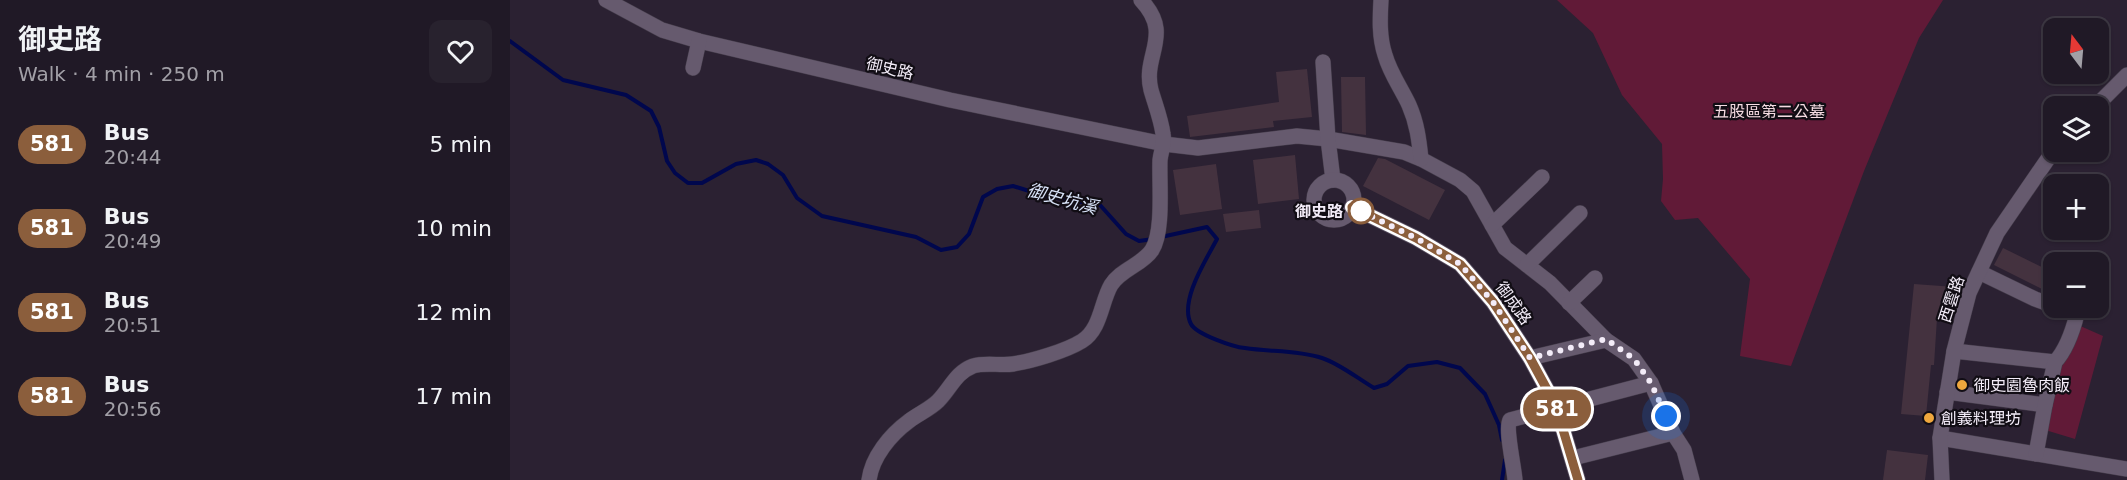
<!DOCTYPE html>
<meta charset="utf-8">
<style>
:root{--surface:#201926;--page:#28222e;--text:#f1f3f6;--muted:#a2a0a7;--line:#3d3843}
body{margin:0;font-family:"DejaVu Sans","Noto Sans TC",sans-serif;background:var(--page);color:var(--text);height:100vh;display:flex;flex-direction:column;font-size:22px;white-space:nowrap}
*{box-sizing:border-box;margin:0}
p{font-size:20px;color:var(--muted)}
.icon{flex:none;width:33px;height:33px;fill:none;stroke:currentColor;stroke-width:2;stroke-linecap:round;stroke-linejoin:round}
.map{position:relative;flex:1;overflow:hidden}
.sheet{display:flex;flex-direction:column;background:var(--surface);width:510px}
.sheet>*{flex:none}
.badge{padding:0 12px;border-radius:20px;font-size:21px;line-height:39px}
.needle{width:39px;rotate:344deg}
.tools{position:absolute;left:1533px;top:18px;display:grid;gap:12px}
.tools a{display:grid;place-items:center;width:66px;height:66px;border-radius:12px;background:var(--surface);box-shadow:0 2px 4px #0004,0 0 0 2px var(--line);font-size:30px}
.you{position:absolute;width:30px;height:30px;margin:-15px;border:4px solid #fff;border-radius:50%;background:#1a73e8;box-shadow:0 0 0 9px #1a73e833}
.map>.badge{position:absolute;translate:-50% -50%;box-shadow:0 0 0 3px #fff}
.round{display:grid;place-items:center;flex:none;width:63px;height:63px;border-radius:12px;background:var(--page)}
.head{display:flex;align-items:center;justify-content:space-between;height:102px;padding:0 18px}
h1{font-size:28px;font-weight:700;line-height:45px}
ul{padding:0;list-style:none}
li{display:flex;align-items:center;gap:18px;height:84px;padding:0 18px}
li div{flex:1}
li b{display:block;font-size:22px}
li em{font-style:normal}
li .badge{min-width:66px;font-weight:700;text-align:center}
main{display:flex;flex:1;min-height:0}
.map>svg:first-child{display:block}
.green{fill:#611a37}
.lines{fill:none;stroke-linecap:round;stroke-linejoin:round}
.stream{stroke:#00074d;stroke-width:4}
.building{fill:#44323f}
.minor-casing{stroke:#443c4a;stroke-width:16}
.minor{stroke:#665a6e;stroke-width:15}
.line-casing{stroke:#fff;stroke-width:14}
.line{stroke:#8b5e3c;stroke-width:9}
.walk{stroke:#f3ecf8;stroke-width:6;stroke-dasharray:0 10.8}
.stop-dot{fill:#fff;stroke:#8b5e3c;stroke-width:3}
.poi-dot{fill:#efa73d;stroke:#110d14;stroke-width:2}
.labels{text-anchor:middle;stroke-width:4.5;stroke-linejoin:round;paint-order:stroke}
.street-label{font-size:16px;fill:#f3ecf8;stroke:#110d14}
.park-label{font-size:16px;fill:#f4dae1;stroke:#110d14}
.stop-label{font-size:16px;font-weight:bold;fill:#f3ecf8;stroke:#110d14;text-anchor:end}
.poi-label{font-size:16px;fill:#f3ecf8;stroke:#110d14;text-anchor:start}
.water-label{font-size:18px;font-style:italic;fill:#d8e3f8;stroke:#110d14}
</style>
<main>
<section class="sheet">
<div class="head"><div><h1>御史路</h1><p>Walk · 4 min · 250 m</p></div><a class="round"><svg class="icon" aria-label="heart" viewBox="0 0 24 24"><path d="M12 20l-8-8c-3-5 5-10 8-4 3-6 11-1 8 4z"/></svg></a></div>
<ul>
<li><span class="badge" style="background:#8b5e3c;color:#fff">581</span><div><b>Bus</b><p>20:44</p></div><em>5 min</em></li>
<li><span class="badge" style="background:#8b5e3c;color:#fff">581</span><div><b>Bus</b><p>20:49</p></div><em>10 min</em></li>
<li><span class="badge" style="background:#8b5e3c;color:#fff">581</span><div><b>Bus</b><p>20:51</p></div><em>12 min</em></li>
<li><span class="badge" style="background:#8b5e3c;color:#fff">581</span><div><b>Bus</b><p>20:56</p></div><em>17 min</em></li>
</ul>
</section>
<div class="map">
<svg width="1617" height="480" viewBox="0 0 1617 480">
<rect width="100%" height="100%" fill="#2b2132"/>
<g class="green">
<polygon points="1047,0 1433,0 1409,38 1354,171 1281,366 1230,356 1240,279 1188,218 1165,220 1151,201 1153,179 1152,144 1112,95 1083,33"/>
<polygon points="1568,325 1593,336 1565,439 1532,429 1547,364"/>
</g>
<g class="lines">
<g class="stream">
<polyline points="0,41 53,80 116,95 141,111 149,127 157,161 165,173 178,183 192,183 226,164 246,160 258,164 273,175 287,198 312,216 406,237 431,250 447,247 459,234 473,197 487,189 503,186 535,196 590,205 616,234 629,241 643,239"/>
<path d="M 651,237 L 697,227 L 707,239 C 696,260 669,301 681,324 C 686,334 723,347 735,348 C 760,352 787,350 812,358 C 830,364 847,378 864,388 L 877,384 L 898,366 L 927,362 L 950,368 L 975,394 L 989,425 L 992,440"/>
<polyline points="992,480 995,460"/>
</g>
</g>
<g class="building">
<polygon points="797,69 802,117 763,121 764,127 680,137 677,116 769,102 766,72"/>
<polygon points="831,77 855,77 856,135 832,132"/>
<polygon points="785,155 789,199 748,204 743,160"/>
<polygon points="868,158 875,159 935,190 919,220 853,186"/>
<polygon points="706,164 712,209 670,215 663,170"/>
<polygon points="749,210 751,228 716,232 713,214"/>
<polygon points="1493,248 1544,273 1544,295 1484,265"/>
<polygon points="1404,284 1445,287 1442,319 1427,318 1424,365 1421,365 1416,416 1391,414"/>
<polygon points="1377,450 1418,455 1415,480 1373,480"/>
</g>
<g class="lines">
<g class="minor-casing">
<g id="minor">
<polyline points="96,0 152,30 189,41 440,100 654,144 688,148 787,136 818,139 894,152 911,159 950,180 963,191 995,248 1040,283 1096,340 1124,359 1141,383 1163,433 1174,450 1182,480"/>
<path d="M 871,0 C 870,18 869,37 875,55 C 880,73 891,88 899,105 C 907,123 909,140 911,159"/>
<polyline points="813,62 818,139 823,180"/>
<polyline points="183,68 189,41"/>
<polyline points="1586,106 1617,75"/>
<circle cx="824" cy="200" r="20"/>
<polyline points="842,207 906,238 950,264 983,302 1020,358 1046,406 1068,480"/>
<polyline points="982,225 1032,177"/>
<polyline points="1017,265 1070,213"/>
<polyline points="1469,272 1525,299 1544,306"/>
<polyline points="1059,303 1085,278"/>
<polyline points="1444,351 1545,362"/>
<polyline points="1020,358 1096,340"/>
<polyline points="1437,392 1535,405"/>
<polyline points="1430,438 1617,469"/>
<path d="M 1526,454 L 1535,405 L 1545,362 C 1557,349 1563,330 1567,314 L 1548,308"/>
<polyline points="1063,458 1163,433"/>
<path d="M 359,480 C 362,457 380,435 399,421 C 408,414 420,409 428,401 C 441,388 445,373 463,366 C 475,362 491,366 503,364 C 522,361 556,351 572,341 C 591,329 591,302 601,285 C 611,269 632,265 642,250 C 654,231 649,183 650,160 C 651,151 655,143 653,134 C 651,119 645,104 641,90 C 632,55 664,35 631,0"/>
<path d="M 1005,480 C 1004,466 995,428 1000,420 L 1141,383"/>
<polyline points="1432,480 1430,438 1444,351 1459,293 1487,233 1544,150"/>
</g>
</g>
<use href="#minor" class="minor"/>
</g>
<g class="lines">
<g class="line-casing">
<polyline id="line" points="842,207 906,238 950,264 983,302 1020,358 1046,406 1068,480"/>
</g>
<use href="#line" class="line"/>
<polyline class="walk" points="851,211 842,207 906,238 950,264 983,302 1020,358 1096,339 1124,359 1141,383 1156,416"/>
</g>
<circle class="stop-dot" cx="851" cy="211" r="12"/>
<g class="poi-dot">
<circle cx="1452" cy="385" r="6"/>
<circle cx="1419" cy="418" r="6"/>
</g>
<g class="labels">
<g class="street-label">
<text transform="translate(380 68) rotate(13)" y="6">御史路</text>
<text transform="translate(1441 299) rotate(-72)" y="6">西雲路</text>
<text transform="translate(1004 303) rotate(54)" y="6">御成路</text>
</g>
<g class="park-label">
<text x="1259" y="117">五股區第二公墓</text>
</g>
<g class="stop-label">
<text x="833" y="217">御史路</text>
</g>
<g class="poi-label">
<text x="1464" y="391">御史園魯肉飯</text>
<text x="1431" y="424">創義料理坊</text>
</g>
<g class="water-label">
<text transform="translate(552 199) rotate(15)" y="6">御史坑溪</text>
</g>
</g>
</svg>
<div class="tools">
<a><svg class="needle" viewBox="-14 -14 28 28"><path d="M0-13l5 13h-10z" fill="#e53935"/><path d="M0 13l5-13h-10z" fill="#a2a0a7"/></svg></a>
<a><svg class="icon" aria-label="layers" viewBox="0 0 24 24"><path d="M12 4l9 5-9 5-9-5zM3 14l9 5 9-5"/></svg></a>
<a>+</a>
<a>−</a>
</div>
<div class="you" style="left:1156px;top:416px"></div>
<b class="badge" style="left:1047px;top:409px;background:#8b5e3c;color:#fff">581</b>
</div>
</main>
